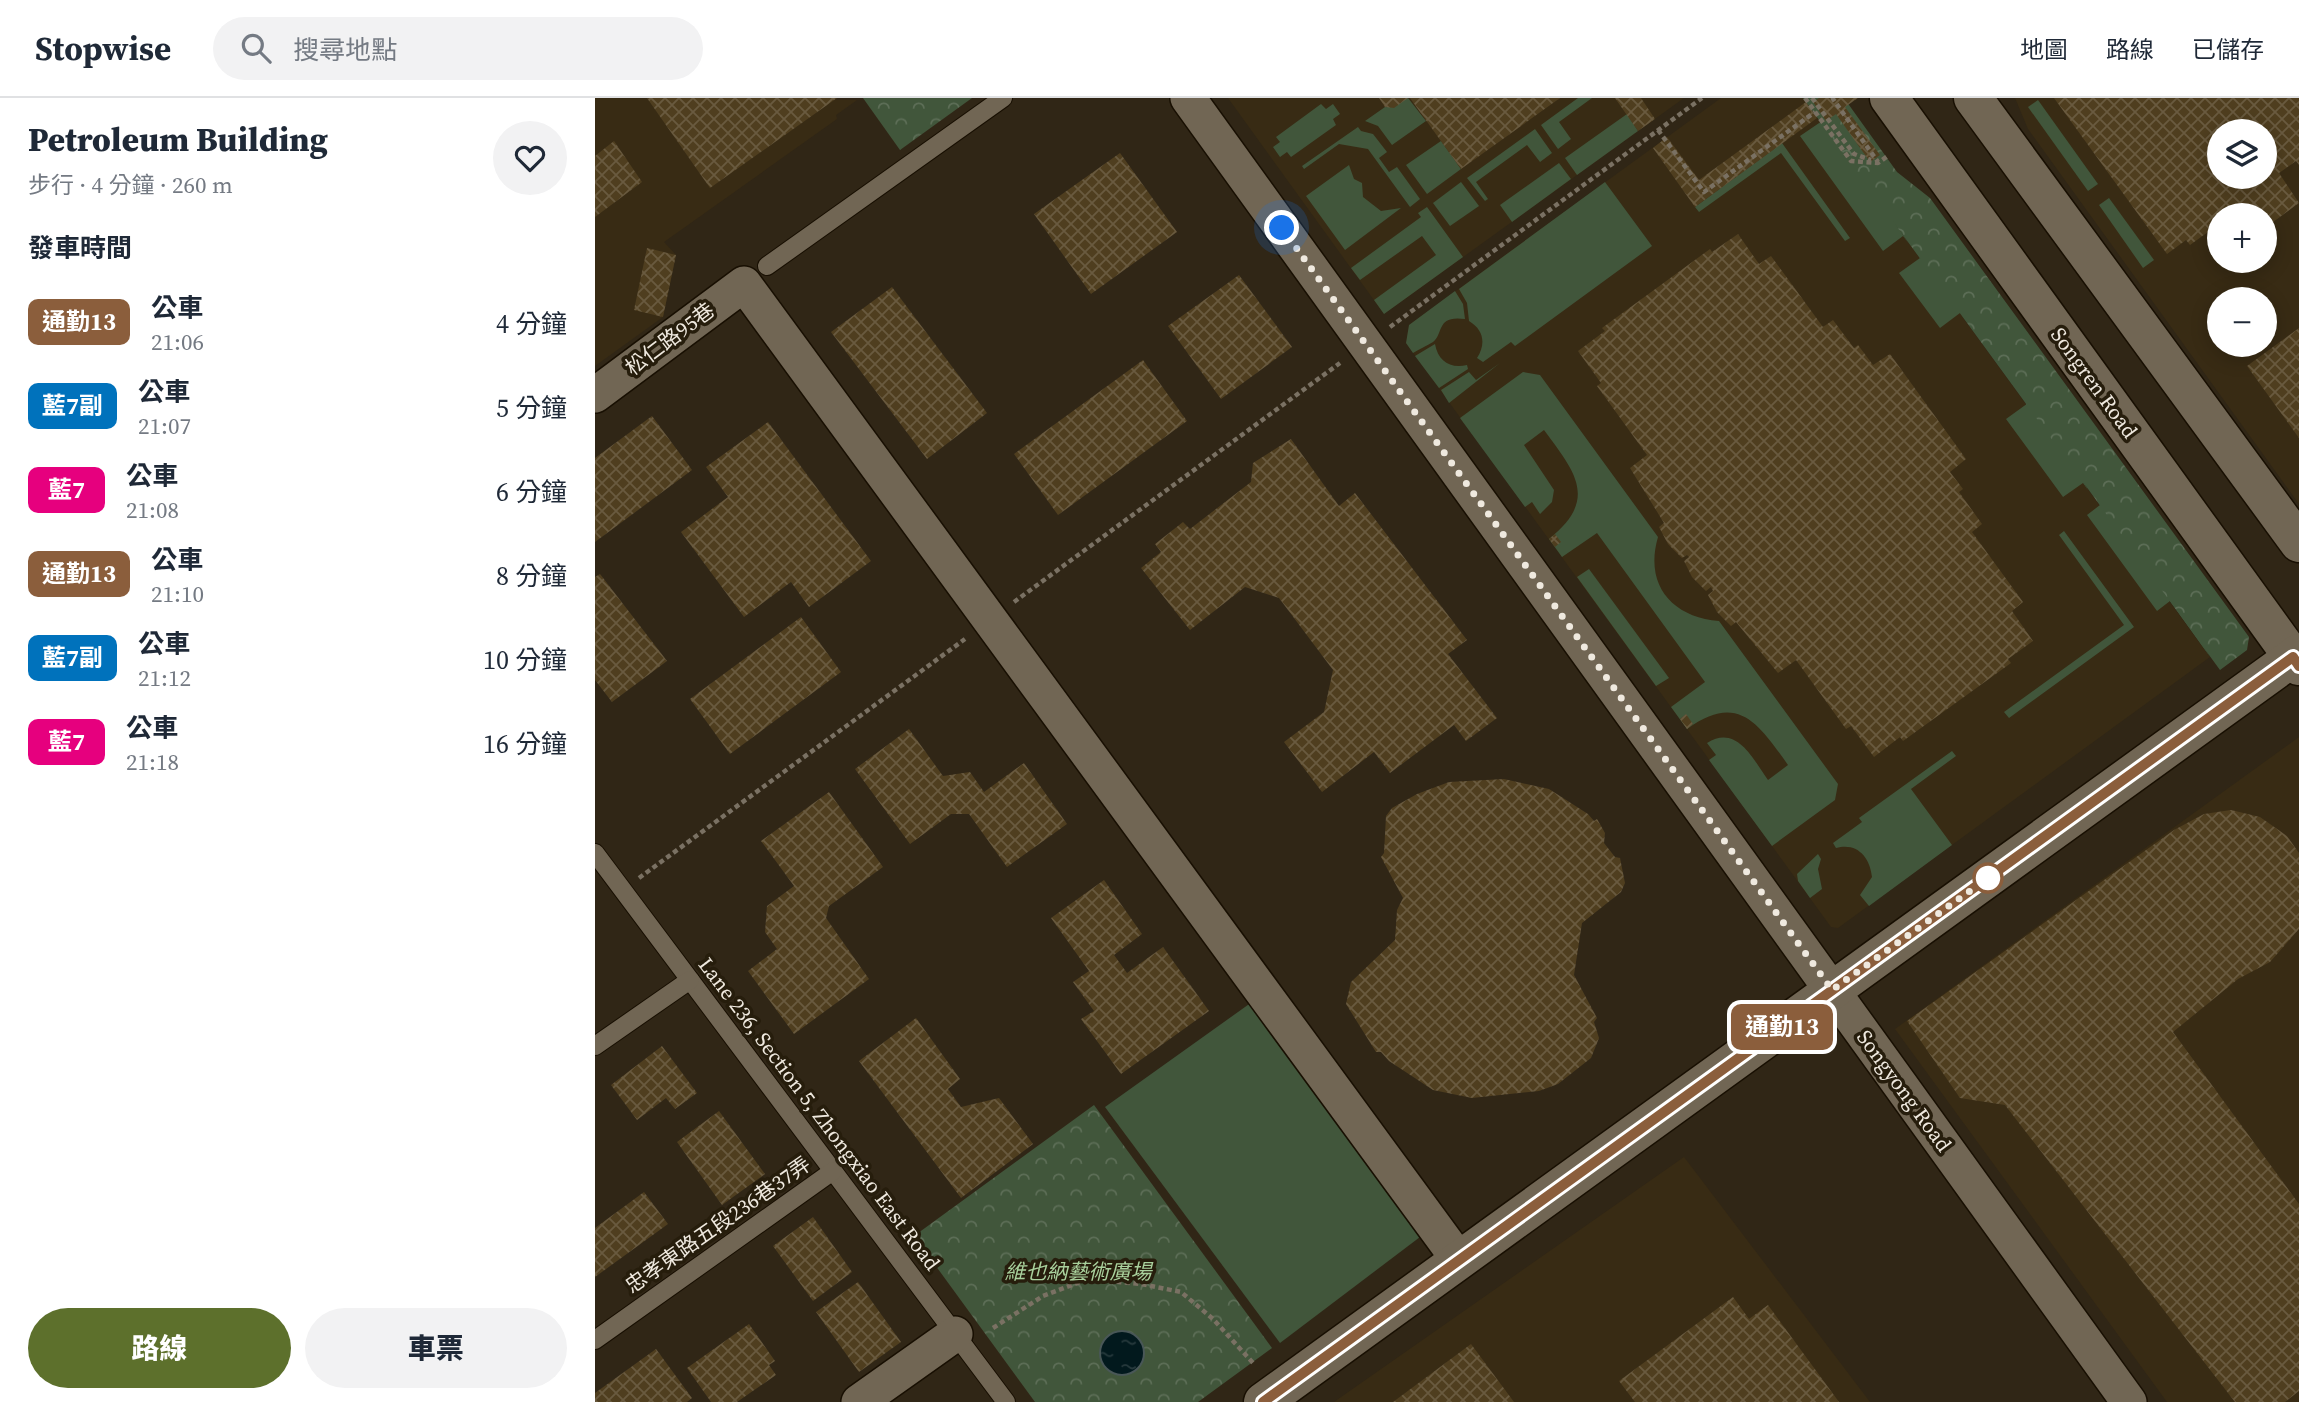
<!DOCTYPE html>
<html lang="zh-TW">
<meta charset="utf-8">
<style>
:root{--surface:#fff;--page:#f2f2f3;--text:#1f2937;--muted:#747a83;--line:#e0e1e3;--accent:#5d702c}
body{margin:0;font-family:"Source Serif 4","Noto Sans TC",serif;background:var(--page);color:var(--text);height:100vh;display:flex;flex-direction:column;font-size:26px;white-space:nowrap}
*{box-sizing:border-box;margin:0}
p{font-size:23px;color:var(--muted)}
.icon{flex:none;width:38px;height:38px;fill:none;stroke:currentColor;stroke-width:2;stroke-linecap:round;stroke-linejoin:round}
.map{position:relative;flex:1;overflow:hidden}
.side{display:flex;flex-direction:column;background:var(--surface);width:595px}
.side>*{flex:none}
.badge{padding:0 14px;border-radius:10px;font-size:24px;line-height:46px}
.controls{position:absolute;left:1612px;top:21px;display:grid;gap:14px}
.controls a{display:grid;place-items:center;width:70px;height:70px;border-radius:50%;background:var(--surface);box-shadow:0 4px 18px #0003;font-size:35px}
.you{position:absolute;width:35px;height:35px;margin:-18px;border:5px solid #fff;border-radius:50%;background:#1a73e8;box-shadow:0 0 0 10px #1a73e833}
.map>.badge{position:absolute;translate:-50% -50%;box-shadow:0 0 0 4px #fff}
h2{padding:0 28px;font-size:26px;line-height:63px}
.round{display:grid;place-items:center;flex:none;width:74px;height:74px;border-radius:37px;background:var(--page)}
.head{display:flex;align-items:center;justify-content:space-between;height:119px;padding:0 28px}
h1{font-size:33px;font-weight:800;line-height:52px}
.button{display:flex;gap:14px;margin-top:auto;padding:14px 28px}
.button a{flex:1;height:80px;border-radius:42px;background:var(--accent);color:#fff;font-size:28px;font-weight:800;line-height:80px;text-align:center}
.button a+a{background:var(--page);color:var(--text)}
ul{padding:0;list-style:none}
li{display:flex;align-items:center;gap:21px;height:84px;padding:0 28px}
li div{flex:1}
li b{display:block;font-size:26px}
li em{font-style:normal}
li .badge{min-width:77px;font-weight:700;text-align:center}
header{display:flex;align-items:center;gap:42px;box-sizing:border-box;height:98px;padding:0 35px;background:var(--surface);border-bottom:2px solid var(--line)}
header strong{font-size:33px}
nav{display:flex;gap:38px;margin-inline-start:auto;font-size:24px}
.search{width:490px;height:63px;background:var(--page);display:flex;align-items:center;gap:18px;box-sizing:border-box;padding:0 24px;border-radius:38px;color:var(--muted);font-size:26px}
main{display:flex;flex:1;min-height:0}
.map>svg:first-child{display:block}
.built{fill:#382b14;fill-rule:evenodd}
.green{fill:#41563b}
.forest{fill:url(#forest-crowns)}
.water{fill:url(#water-ripples);stroke:#495757;stroke-width:2}
.building{fill:url(#building-cross-hatch);fill-rule:evenodd}
.lines{fill:none;stroke-linecap:round;stroke-linejoin:round}
.lane-casing{stroke:#180f02;stroke-width:20}
.street-casing{stroke:#180f02;stroke-width:38}
.secondary-casing{stroke:#180f02;stroke-width:41}
.path{stroke:#7a7163;stroke-width:4.5;stroke-dasharray:5 3.5;stroke-linecap:butt}
.lane{stroke:#716654;stroke-width:18}
.street{stroke:#716654;stroke-width:35}
.secondary{stroke:#716654;stroke-width:38}
.line-casing{stroke:#fff;stroke-width:16}
.line{stroke:#8b5e3c;stroke-width:10}
.walk{stroke:#efe9df;stroke-width:7;stroke-dasharray:0 12.6}
.stop-dot{fill:#fff;stroke:#8b5e3c;stroke-width:3.5}
.labels{text-anchor:middle;stroke-width:7;stroke-linejoin:round;paint-order:stroke}
.street-label{font-size:21px;fill:#efe9df;stroke:#261d0c}
.park-label{font-size:21px;font-style:italic;fill:#a9d19d;stroke:#261d0c}
</style>
<header>
<strong>Stopwise</strong>
<div class="search"><svg class="icon" aria-label="search" viewBox="0 0 24 24"><circle cx="10" cy="10" r="6"/><path d="M15 15l6 6"/></svg>搜尋地點</div>
<nav><a>地圖</a><a>路線</a><a>已儲存</a></nav>
</header>
<main>
<section class="side">
<div class="head"><div><h1>Petroleum Building</h1><p>步行 · 4 分鐘 · 260 m</p></div><a class="round"><svg class="icon" aria-label="heart" viewBox="0 0 24 24"><path d="M12 20l-8-8c-3-5 5-10 8-4 3-6 11-1 8 4z"/></svg></a></div>
<h2>發車時間</h2>
<ul>
<li><span class="badge" style="background:#8b5e3c;color:#fff">通勤13</span><div><b>公車</b><p>21:06</p></div><em>4 分鐘</em></li>
<li><span class="badge" style="background:#0072bc;color:#fff">藍7副</span><div><b>公車</b><p>21:07</p></div><em>5 分鐘</em></li>
<li><span class="badge" style="background:#e6007e;color:#fff">藍7</span><div><b>公車</b><p>21:08</p></div><em>6 分鐘</em></li>
<li><span class="badge" style="background:#8b5e3c;color:#fff">通勤13</span><div><b>公車</b><p>21:10</p></div><em>8 分鐘</em></li>
<li><span class="badge" style="background:#0072bc;color:#fff">藍7副</span><div><b>公車</b><p>21:12</p></div><em>10 分鐘</em></li>
<li><span class="badge" style="background:#e6007e;color:#fff">藍7</span><div><b>公車</b><p>21:18</p></div><em>16 分鐘</em></li>
</ul>
<div class="button"><a>路線</a><a>車票</a></div>
</section>
<div class="map">
<svg width="1704" height="1304" viewBox="0 0 1704 1304">
<defs>
<pattern id="forest-crowns" width="20" height="18" patternUnits="userSpaceOnUse" patternTransform="scale(1.75)"><rect width="20" height="18" fill="#41563b"/><path d="M2 6a3 3 0 1 1 6 0M12 15a3 3 0 1 1 6 0" fill="none" stroke="#5d6e57"/></pattern>
<pattern id="water-ripples" width="26" height="14" patternUnits="userSpaceOnUse" patternTransform="scale(1.75)"><rect width="26" height="14" fill="#02191d"/><path d="M2 4q2-2 4 0t4 0M15 11q2-2 4 0t4 0" fill="none" stroke="#273a3d"/></pattern>
<pattern id="building-cross-hatch" width="8" height="8" patternUnits="userSpaceOnUse" patternTransform="scale(1.75)"><rect width="8" height="8" fill="#4f3e1f"/><path d="M0 0l8 8M0 8l8-8" fill="none" stroke="#695a3f"/></pattern>
</defs>
<rect width="100%" height="100%" fill="#302616"/>
<g class="built">
<polygon points="0,0 262,2 241,17 242,21 69,144 81,157 68,219 0,268"/>
<polygon points="633,0 1089,0 789,216"/>
<polygon points="1126,0 1208,0 1615,559 1243,830 1236,829 811,245 814,227"/>
<path d="M 1420,0 L 1704,0 L 1704,406 L 1433,31 ZM 1624,33 L 1670,33 L 1670,79 L 1624,79 ZM 1624,117 L 1670,117 L 1670,163 L 1624,163 ZM 1624,201 L 1670,201 L 1670,247 L 1624,247 Z"/>
<polygon points="1704,639 1704,1304 1572,1304 1300,931"/>
<polygon points="1089,1059 1275,1304 739,1304"/>
</g>
<g class="green">
<polygon points="813,0 831,23 797,47 783,28 770,23 790,9"/>
<polygon points="983,0 997,0 964,24 976,41 963,51 946,27"/>
<polygon points="1443,2 1503,86 1493,93 1433,9"/>
<polygon points="726,6 731,11 738,6 745,16 738,21 741,27 696,59 692,54 685,59 678,49 685,44 681,39"/>
<polygon points="1032,16 1043,33 982,77 970,60"/>
<polygon points="1230,21 1314,146 1308,138 1288,153 1205,38"/>
<polygon points="763,29 766,33 778,36 792,54 784,60 794,74 802,69 825,101 815,109 773,51 744,46 709,71 707,68"/>
<polygon points="940,31 957,55 945,64 932,47 881,84 893,101 890,103 872,80"/>
<polygon points="846,43 866,71 832,96 811,67"/>
<polygon points="1187,45 1255,140 1250,143 1186,55 1104,114 1100,109"/>
<polygon points="964,65 976,81 917,124 905,107"/>
<polygon points="754,67 759,81 767,85 768,99 786,113 806,110 750,152 711,98"/>
<polygon points="866,84 884,108 855,128 838,105"/>
<path d="M 1010,84 L 1057,148 L 920,248 L 916,244 L 888,264 L 882,260 C 891,246 889,232 874,223 L 872,205 L 864,191 Z"/>
<polygon points="1514,100 1559,162 1548,170 1504,107"/>
<polygon points="832,109 868,159 789,216 779,202 841,157 827,138 765,182 756,170 826,119 823,115"/>
<polygon points="1325,160 1377,206 1345,230 1304,175"/>
<path d="M 860,193 L 868,206 L 870,221 C 841,217 849,235 838,244 C 832,248 824,251 818,255 L 811,245 L 814,227 Z"/>
<path d="M 840,246 C 843,263 855,271 872,267 L 873,271 L 844,290 L 820,258 Z"/>
<polygon points="905,265 854,305 846,292 874,274 881,282"/>
<path d="M 928,274 L 945,277 L 1063,439 C 1049,487 1077,519 1124,523 L 1243,686 L 1240,702 L 1177,748 L 1114,662 L 1121,657 L 1112,645 C 1142,626 1158,661 1173,682 L 1193,667 C 1163,625 1143,594 1092,631 L 1076,609 L 1110,584 L 1002,435 L 967,459 L 954,441 C 1004,401 980,374 949,332 L 929,347 L 959,392 L 957,404 L 945,416 L 937,404 L 930,409 L 865,320 Z"/>
<polygon points="1444,297 1493,392 1488,385 1468,399 1411,321"/>
<polygon points="1512,391 1615,559 1575,503 1562,513 1492,417 1505,407 1500,400"/>
<polygon points="1469,433 1539,529 1414,620 1409,614 1529,527 1464,437"/>
<polygon points="994,471 1074,580 1061,588 982,479"/>
<path d="M 1357,653 L 1361,658 L 1316,691 L 1357,747 L 1274,808 L 1265,797 L 1277,779 C 1275,759 1262,744 1241,750 L 1238,745 L 1267,724 L 1264,720 Z"/>
<polygon points="1223,756 1226,761 1223,771 1227,791 1215,800 1203,783 1202,776"/>
<polygon points="657,904 829,1136 685,1245 510,1009"/>
</g>
<g class="forest">
<polygon points="268,0 377,0 305,52"/>
<polygon points="1208,0 1249,0 1302,74 1335,100 1654,539 1652,552 1625,572"/>
<polygon points="499,1007 677,1250 603,1304 440,1304 319,1138"/>
</g>
<circle class="water" cx="527" cy="1255" r="22"/>
<g class="building">
<polygon points="52,0 242,0 115,90"/>
<polygon points="784,0 813,0 799,10 790,9"/>
<polygon points="815,0 965,0 866,71"/>
<polygon points="1020,0 1046,0 1060,21 1043,33"/>
<polygon points="1224,0 1263,0 1250,9 1285,57 1275,64 1241,16 1231,23 1218,4"/>
<path d="M 1459,0 L 1704,0 L 1704,67 L 1701,63 L 1684,75 L 1704,105 L 1670,130 L 1670,117 L 1624,117 L 1624,126 L 1595,147 L 1591,142 L 1572,156 ZM 1624,33 L 1670,33 L 1670,79 L 1624,79 Z"/>
<polygon points="1211,4 1222,20 1100,109 1058,50 1072,39 1104,82"/>
<polygon points="19,43 47,84 0,119 0,58"/>
<polygon points="525,55 582,134 496,196 439,116"/>
<polygon points="1143,136 1164,166 1176,158 1228,229 1238,222 1259,250 1263,247 1278,267 1295,256 1371,361 1355,374 1368,391 1364,394 1387,426 1377,434 1428,504 1417,513 1438,543 1413,561 1416,565 1308,643 1305,639 1279,659 1256,628 1251,631 1201,562 1183,575 1141,524 1136,528 1122,514 1113,497 1118,493 1116,489 1111,493 1097,479 1089,463 1094,459 1092,457 1087,460 1073,446 1064,429 1069,425 1035,370 1052,357 1002,288 1006,285 983,253 1010,233 1007,230 1115,151 1117,154"/>
<polygon points="52,150 81,157 68,219 39,212"/>
<polygon points="644,177 697,249 626,301 573,228"/>
<polygon points="297,189 392,315 332,361 236,234"/>
<polygon points="1704,230 1704,340 1652,268"/>
<polygon points="548,262 592,323 463,417 419,356"/>
<polygon points="57,318 97,372 0,444 0,360"/>
<polygon points="173,324 276,463 214,509 196,484 149,519 86,434 133,399 111,369"/>
<polygon points="696,341 744,408 760,395 872,542 853,556 902,620 871,643 859,627 795,675 779,654 727,694 689,644 729,614 738,572 684,500 650,489 595,532 546,470 566,454 560,446 588,424 595,431 656,384 658,365"/>
<polygon points="960,436 966,444 960,449 954,441"/>
<polygon points="5,476 72,563 17,604 0,582 0,479"/>
<polygon points="206,519 246,574 135,656 95,601"/>
<polygon points="1091,616 1098,626 1092,631 1085,621"/>
<polygon points="314,631 348,678 375,674 389,694 429,665 472,726 412,769 374,716 356,716 315,746 260,671"/>
<polygon points="909,681 954,691 993,716 999,723 1002,721 1010,735 1009,745 1020,759 1025,760 1030,785 1026,794 987,825 979,877 1002,920 999,924 1004,940 996,960 963,986 944,993 877,1000 838,992 794,963 786,954 781,954 751,906 756,884 800,842 802,812 808,800 786,759 789,755 791,718 797,710 822,696 854,684"/>
<polygon points="234,694 288,769 234,808 231,820 274,881 199,936 153,873 182,851 170,834 172,808 199,788 166,743"/>
<polygon points="1636,712 1665,719 1692,738 1704,755 1704,831 1675,864 1643,881 1578,934 1704,1106 1704,1293 1690,1304 1640,1304 1410,1007 1365,1000 1312,923 1579,732 1609,716"/>
<polygon points="509,782 547,836 519,857 532,875 568,849 614,913 526,976 486,921 499,913 478,884 494,873 456,820"/>
<polygon points="321,920 365,981 353,991 366,1009 404,1000 438,1046 366,1100 264,963"/>
<polygon points="67,948 102,995 80,1011 71,1000 42,1022 16,987"/>
<polygon points="124,1013 170,1076 127,1107 82,1044"/>
<polygon points="49,1094 73,1126 0,1179 0,1130"/>
<polygon points="218,1119 257,1174 218,1203 178,1148"/>
<polygon points="263,1184 306,1244 264,1274 221,1214"/>
<polygon points="1138,1199 1154,1221 1173,1207 1244,1304 1040,1304 1024,1283"/>
<polygon points="154,1226 180,1263 174,1267 181,1277 142,1304 116,1304 92,1270"/>
<polygon points="876,1246 919,1304 798,1304"/>
<polygon points="61,1251 97,1300 92,1304 0,1304 0,1295"/>
</g>
<g class="lines">
<g class="lane-casing">
<g id="lane">
<polyline points="172,168 408,0"/>
<polyline points="0,755 411,1304"/>
<polyline points="0,948 95,882"/>
<polyline points="0,1242 238,1073"/>
</g>
</g>
<g class="street-casing">
<g id="street">
<polyline points="593,0 1534,1304"/>
<polyline points="0,297 149,186 864,1162"/>
<polyline points="264,1304 360,1236"/>
</g>
</g>
<g class="secondary-casing">
<g id="secondary">
<polyline points="1294,0 1704,568"/>
<polyline points="1378,0 1704,445"/>
<polyline points="668,1304 1704,555"/>
</g>
</g>
<g class="path">
<polyline points="1210,0 1256,63 1283,65 1294,57"/>
<polyline points="1217,0 1259,56 1276,62"/>
<polyline points="1240,0 1238,1 1283,64"/>
<polyline points="1063,32 1109,94 1220,14"/>
<polyline points="795,229 1107,0"/>
<polyline points="419,504 745,265"/>
<polyline points="44,780 370,541"/>
<polyline points="398,1230 448,1198 493,1181 546,1186 586,1194 618,1221 659,1266"/>
</g>
<use href="#lane" class="lane"/>
<use href="#street" class="street"/>
<use href="#secondary" class="secondary"/>
</g>
<g class="lines">
<g class="line-casing">
<polyline id="line" points="668,1304 1698,559 1704,568"/>
</g>
<use href="#line" class="line"/>
<polyline class="walk" points="687,130 1237,892 1393,780"/>
</g>
<circle class="stop-dot" cx="1393" cy="780" r="14"/>
<g class="labels">
<g class="street-label">
<text transform="translate(75 241) rotate(-37)" y="7">松仁路95巷</text>
<text transform="translate(1499 285) rotate(54)" y="7">Songren Road</text>
<text transform="translate(1309 993) rotate(54)" y="7">Songyong Road</text>
<text transform="translate(224 1016) rotate(53)" y="7">Lane 236, Section 5, Zhongxiao East Road</text>
<text transform="translate(123 1127) rotate(-35)" y="7">忠孝東路五段236巷37弄</text>
</g>
<g class="park-label">
<text x="483" y="1181">維也納藝術廣場</text>
</g>
</g>
</svg>
<div class="controls">
<a><svg class="icon" aria-label="layers" viewBox="0 0 24 24"><path d="M12 4l9 5-9 5-9-5zM3 14l9 5 9-5"/></svg></a>
<a>+</a>
<a>−</a>
</div>
<div class="you" style="left:687px;top:130px"></div>
<b class="badge" style="left:1187px;top:929px;background:#8b5e3c;color:#fff">通勤13</b>
</div>
</main>
